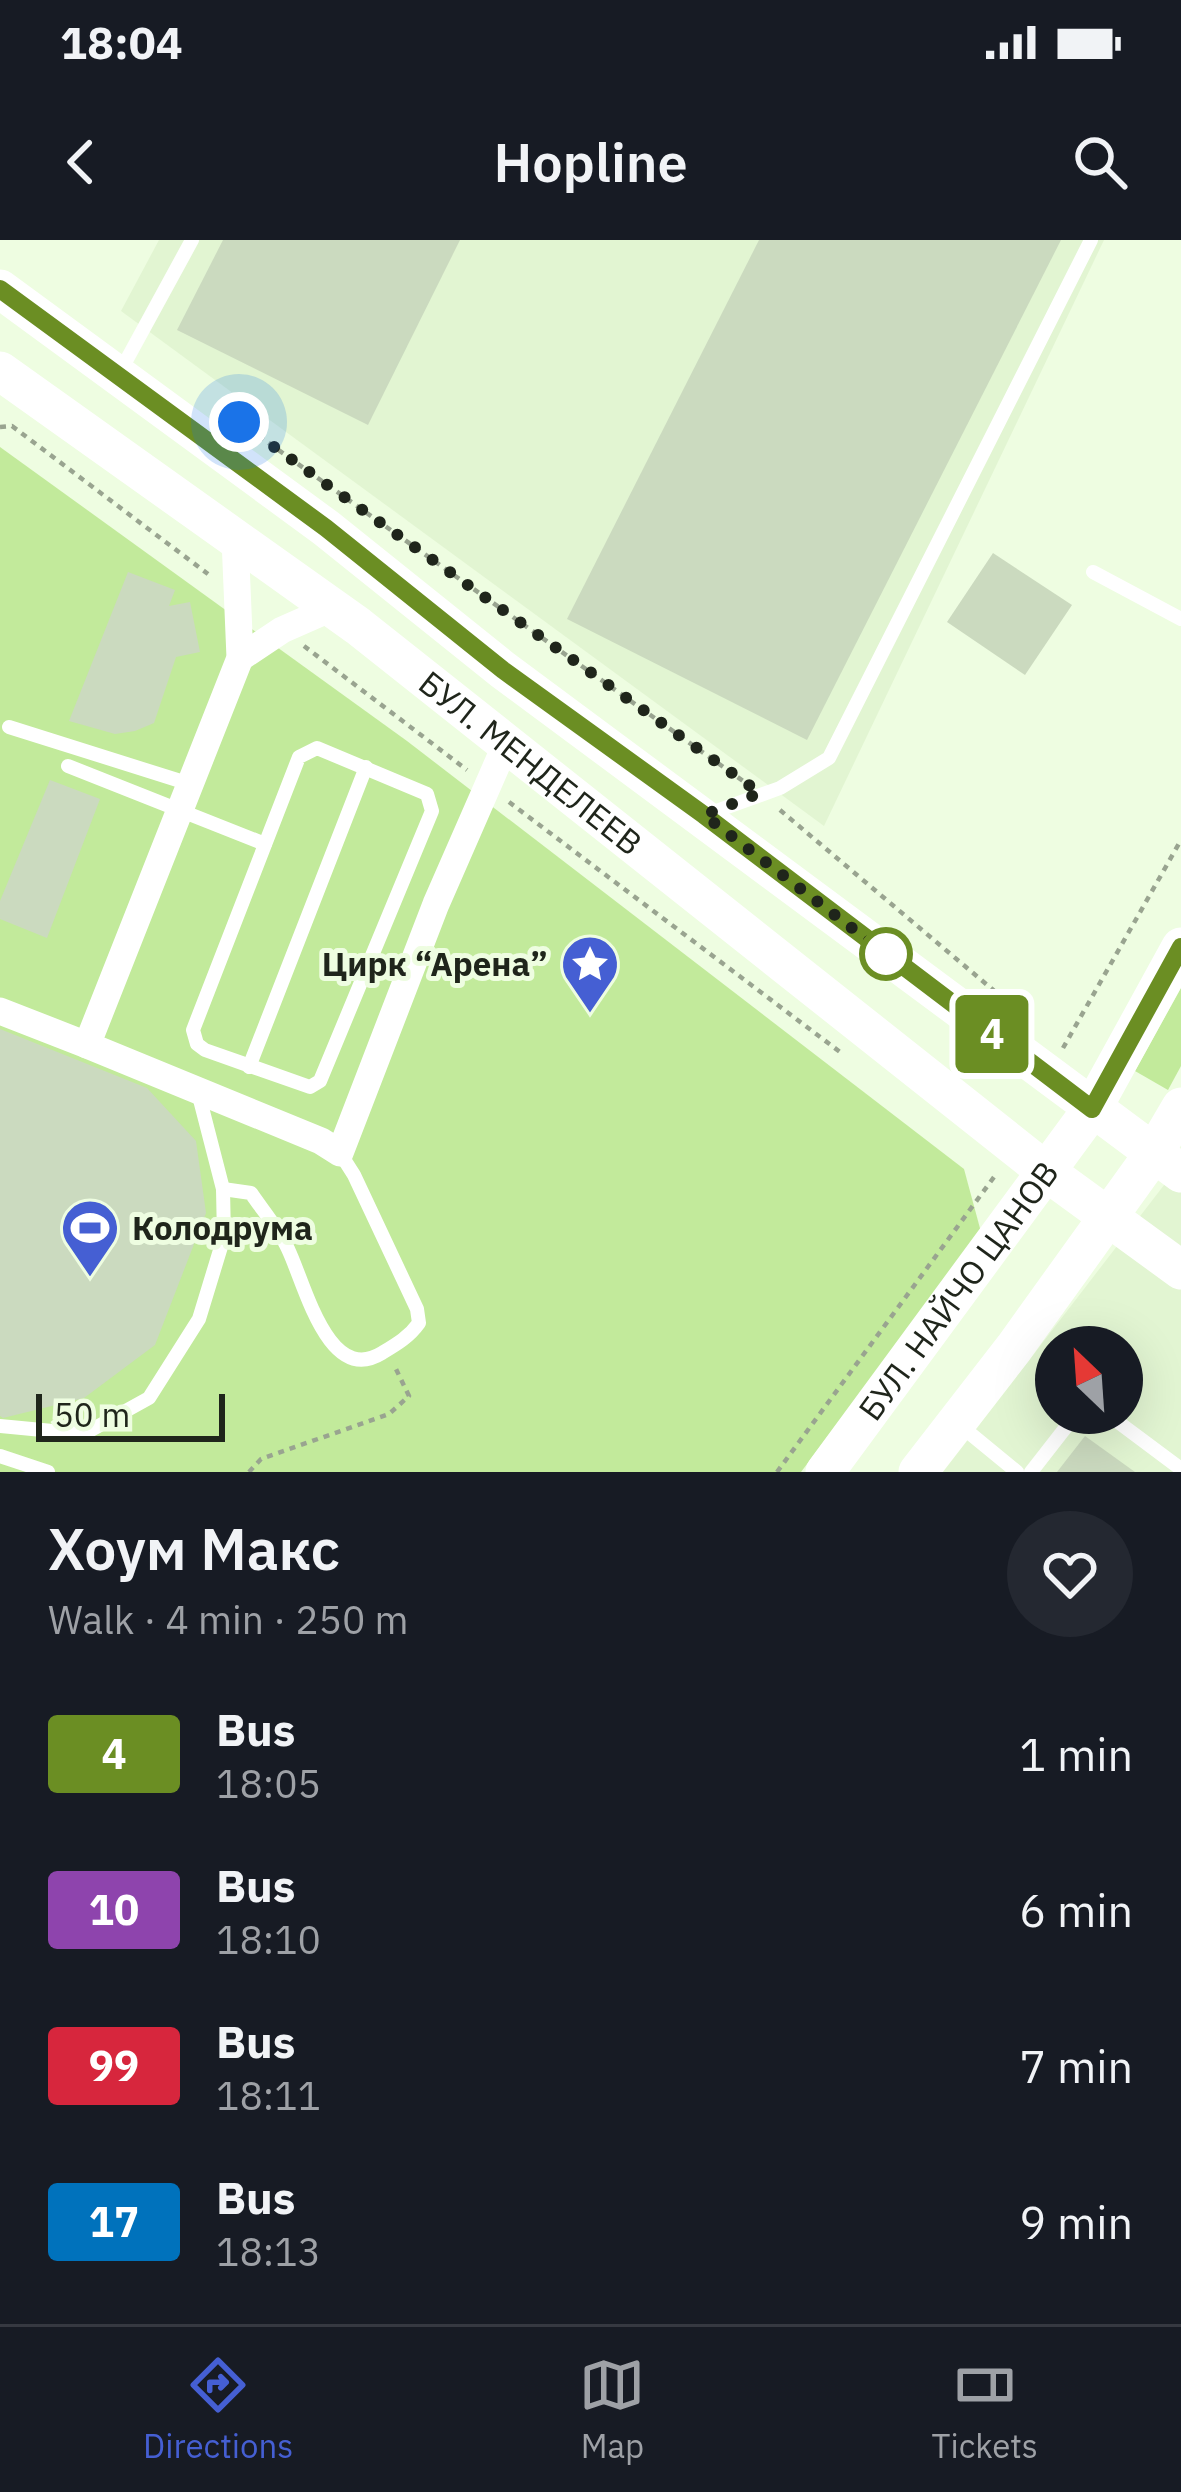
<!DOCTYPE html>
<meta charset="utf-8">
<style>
:root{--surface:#171b24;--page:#242831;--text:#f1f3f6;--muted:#9ea1a6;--line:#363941;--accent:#455fd3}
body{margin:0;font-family:"IBM Plex Sans",sans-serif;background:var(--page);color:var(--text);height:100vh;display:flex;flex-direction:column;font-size:45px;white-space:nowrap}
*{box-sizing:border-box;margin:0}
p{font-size:39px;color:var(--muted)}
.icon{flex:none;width:66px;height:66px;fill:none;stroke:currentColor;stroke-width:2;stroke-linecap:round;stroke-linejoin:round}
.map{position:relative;height:1232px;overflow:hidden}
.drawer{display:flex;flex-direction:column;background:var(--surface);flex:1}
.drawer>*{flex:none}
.badge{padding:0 24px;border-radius:9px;font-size:42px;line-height:78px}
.needle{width:78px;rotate:335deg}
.tools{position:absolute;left:1035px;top:1086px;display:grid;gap:24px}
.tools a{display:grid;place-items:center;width:108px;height:108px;border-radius:50%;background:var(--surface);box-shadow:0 12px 48px #0002;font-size:60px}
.scale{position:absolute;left:36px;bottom:30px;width:189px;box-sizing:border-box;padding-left:12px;border:6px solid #1f251b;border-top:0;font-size:33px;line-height:42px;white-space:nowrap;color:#1f251b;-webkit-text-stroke:9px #eefde1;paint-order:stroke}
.you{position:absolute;width:60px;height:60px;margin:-30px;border:9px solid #fff;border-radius:50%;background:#1a73e8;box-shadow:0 0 0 18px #1a73e833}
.map>.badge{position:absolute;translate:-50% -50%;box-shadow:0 0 0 6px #fff}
.round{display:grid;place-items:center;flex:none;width:126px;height:126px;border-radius:63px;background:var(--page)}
.head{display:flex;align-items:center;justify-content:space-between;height:204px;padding:0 48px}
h1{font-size:57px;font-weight:600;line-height:90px}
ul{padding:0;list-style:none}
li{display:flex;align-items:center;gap:36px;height:156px;padding:0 48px}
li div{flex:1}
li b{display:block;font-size:45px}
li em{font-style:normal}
li .badge{min-width:132px;font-weight:700;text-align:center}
.status{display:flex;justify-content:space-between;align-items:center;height:84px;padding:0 60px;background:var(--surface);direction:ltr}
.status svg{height:33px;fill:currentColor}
header{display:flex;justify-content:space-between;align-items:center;height:156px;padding:0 48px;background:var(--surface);font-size:54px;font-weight:600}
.tab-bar{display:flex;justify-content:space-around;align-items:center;height:168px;border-top:3px solid var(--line);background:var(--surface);font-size:33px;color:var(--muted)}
.tab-bar a{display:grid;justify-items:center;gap:6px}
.tab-bar .current{color:var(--accent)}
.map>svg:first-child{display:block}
.built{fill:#e2f5d2;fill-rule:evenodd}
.green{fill:#c2ea9b}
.building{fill:#cbdabf}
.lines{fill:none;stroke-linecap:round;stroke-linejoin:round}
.path{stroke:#99a490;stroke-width:4.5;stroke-dasharray:6 6;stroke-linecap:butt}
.lane{stroke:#fff;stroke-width:14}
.street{stroke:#fff;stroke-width:27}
.primary{stroke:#fff;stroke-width:39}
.line-casing{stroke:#fff;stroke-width:27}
.line{stroke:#6b8e23;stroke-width:18}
.walk{stroke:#1f251b;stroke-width:12;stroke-dasharray:0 21.6}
.stop-dot{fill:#fff;stroke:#6b8e23;stroke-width:6}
.labels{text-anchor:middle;stroke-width:10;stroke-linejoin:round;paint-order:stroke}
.street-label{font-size:33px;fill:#1f251b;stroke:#eefde1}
.poi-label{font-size:33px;font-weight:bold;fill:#1f251b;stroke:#eefde1;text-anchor:end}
</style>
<div class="status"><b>18:04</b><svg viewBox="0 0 49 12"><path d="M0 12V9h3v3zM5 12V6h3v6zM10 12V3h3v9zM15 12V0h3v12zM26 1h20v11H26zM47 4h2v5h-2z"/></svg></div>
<header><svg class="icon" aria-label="back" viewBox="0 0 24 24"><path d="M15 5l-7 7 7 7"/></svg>Hopline<svg class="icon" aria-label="search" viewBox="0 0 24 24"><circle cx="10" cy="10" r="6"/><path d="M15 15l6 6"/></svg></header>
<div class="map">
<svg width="1181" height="1232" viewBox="0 0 1181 1232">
<rect width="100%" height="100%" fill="#eefde1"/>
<g class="built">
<polygon points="159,0 1104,0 824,586 121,71"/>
<path d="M 1181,923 L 1181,1232 L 943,1232 ZM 1056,1107 L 1122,1107 L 1122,1173 L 1056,1173 Z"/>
</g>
<g class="green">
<polygon points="0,207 407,501 964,929 981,992 801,1232 0,1232"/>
<polygon points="1181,748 1181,826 1168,850 1135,831"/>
</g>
<g class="building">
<polygon points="223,0 460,0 368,185 177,90"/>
<polygon points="759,0 1061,0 807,500 567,379"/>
<polygon points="993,313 1072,365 1025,435 947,382"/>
<polygon points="128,332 175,350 169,366 190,362 200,412 176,417 154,483 135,491 115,494 69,481"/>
<polygon points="50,540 100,559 47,698 0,679 0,661"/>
<polygon points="0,789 147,848 196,901 206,973 155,1105 84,1158 3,1178 0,1176"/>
<polygon points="1085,1196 1135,1232 1057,1232"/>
</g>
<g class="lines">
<g class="path">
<polyline points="0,187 12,186 208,334"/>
<polyline points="249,189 743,541"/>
<polyline points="304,406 467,530"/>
<polyline points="509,562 840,812"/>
<polyline points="780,570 1005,760"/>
<polyline points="1063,808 1181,600"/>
<polyline points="249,1232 261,1219 389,1174 409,1156 396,1129"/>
<polyline points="777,1232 997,933"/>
</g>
<g class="lane">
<polyline points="120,132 192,0"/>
<polyline points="1093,332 1181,379"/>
<polyline points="9,487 190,544"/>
<polygon points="317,508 427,554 432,571 320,841 310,847 205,810 197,804 193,790 299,517"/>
<polyline points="68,526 265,604"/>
<polyline points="708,574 780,548 829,518 1091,0"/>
<polyline points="249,827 366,527"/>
<path d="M 223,949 L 251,953 C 263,971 279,989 288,1009 C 305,1044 328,1146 382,1113 C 397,1104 409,1097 419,1083 L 417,1069 L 354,935 L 340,913"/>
<polyline points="1106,1173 1181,1229"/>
<polyline points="0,1186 84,1194 149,1158 199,1079 224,997 223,949 198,852"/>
<polyline points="961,1186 1017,1232"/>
<polyline points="0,1216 48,1232"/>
<polyline points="1031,1232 1077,1173"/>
</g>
<g class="street">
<polyline points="235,299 240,418 87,805 321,901 340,913 436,664 506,504"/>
<polyline points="240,418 282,390 332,368"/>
<polyline points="0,771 87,805"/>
</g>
<g class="primary">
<polyline points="0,49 326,288 503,430 1181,933"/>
<path id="s1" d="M 0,131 L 358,386 L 1048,933 L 1181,1030"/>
<path id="s2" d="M 825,1232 L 1092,869 L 1181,707"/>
<polyline points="918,1232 1014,1108 1154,913 1181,867"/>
</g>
</g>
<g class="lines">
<g class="line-casing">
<polyline id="line" points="0,49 326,288 503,430 704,575 1092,869 1181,707"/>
</g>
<use href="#line" class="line"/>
<polyline class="walk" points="239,182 760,553 704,575 886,714"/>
</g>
<defs>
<g id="sight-pin" transform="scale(3)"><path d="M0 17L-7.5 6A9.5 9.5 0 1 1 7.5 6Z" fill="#455fd3" stroke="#eefde1"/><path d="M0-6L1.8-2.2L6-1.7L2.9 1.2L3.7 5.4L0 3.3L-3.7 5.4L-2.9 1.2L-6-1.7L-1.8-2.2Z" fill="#fff"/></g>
<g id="stadium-pin" transform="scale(3)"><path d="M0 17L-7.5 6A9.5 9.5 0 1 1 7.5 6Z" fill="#455fd3" stroke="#eefde1"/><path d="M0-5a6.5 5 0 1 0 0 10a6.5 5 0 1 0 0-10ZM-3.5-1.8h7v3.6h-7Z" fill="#fff"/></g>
</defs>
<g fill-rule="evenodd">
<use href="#sight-pin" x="590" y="724"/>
<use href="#stadium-pin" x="90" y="988"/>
</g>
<circle class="stop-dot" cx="886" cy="714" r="24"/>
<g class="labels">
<g class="street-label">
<text dy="12" stroke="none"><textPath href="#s1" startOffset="660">БУЛ. МЕНДЕЛЕЕВ</textPath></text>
<text dy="12" stroke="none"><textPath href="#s2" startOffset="225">БУЛ. НАЙЧО ЦАНОВ</textPath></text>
</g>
<g class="poi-label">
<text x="548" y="736">Цирк “Арена”</text>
<text x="132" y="1000" text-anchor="start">Колодрума</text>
</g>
</g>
</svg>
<div class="tools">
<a><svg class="needle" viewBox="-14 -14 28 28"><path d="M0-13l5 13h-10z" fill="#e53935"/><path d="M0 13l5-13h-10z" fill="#9ea1a6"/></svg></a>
</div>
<div class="scale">50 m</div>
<div class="you" style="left:239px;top:182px"></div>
<b class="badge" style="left:992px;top:794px;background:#6b8e23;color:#fff">4</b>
</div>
<section class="drawer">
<div class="head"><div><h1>Хоум Макс</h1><p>Walk · 4 min · 250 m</p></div><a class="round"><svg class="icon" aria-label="heart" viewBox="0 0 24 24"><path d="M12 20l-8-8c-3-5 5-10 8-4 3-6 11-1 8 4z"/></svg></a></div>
<ul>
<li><span class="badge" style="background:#6b8e23;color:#fff">4</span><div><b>Bus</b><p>18:05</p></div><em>1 min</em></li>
<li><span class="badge" style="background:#8e44ad;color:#fff">10</span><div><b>Bus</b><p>18:10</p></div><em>6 min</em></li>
<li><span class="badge" style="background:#d7263d;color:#fff">99</span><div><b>Bus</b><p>18:11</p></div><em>7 min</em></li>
<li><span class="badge" style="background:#0072bc;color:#fff">17</span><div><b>Bus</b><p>18:13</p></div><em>9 min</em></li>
</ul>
</section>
<nav class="tab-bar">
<a class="current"><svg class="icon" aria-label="directions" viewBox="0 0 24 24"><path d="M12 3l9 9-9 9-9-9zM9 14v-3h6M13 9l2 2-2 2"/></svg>Directions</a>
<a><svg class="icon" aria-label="map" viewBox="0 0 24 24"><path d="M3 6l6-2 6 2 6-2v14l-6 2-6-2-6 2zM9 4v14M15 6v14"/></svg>Map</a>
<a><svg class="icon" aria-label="tickets" viewBox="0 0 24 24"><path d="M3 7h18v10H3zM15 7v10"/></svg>Tickets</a>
</nav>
